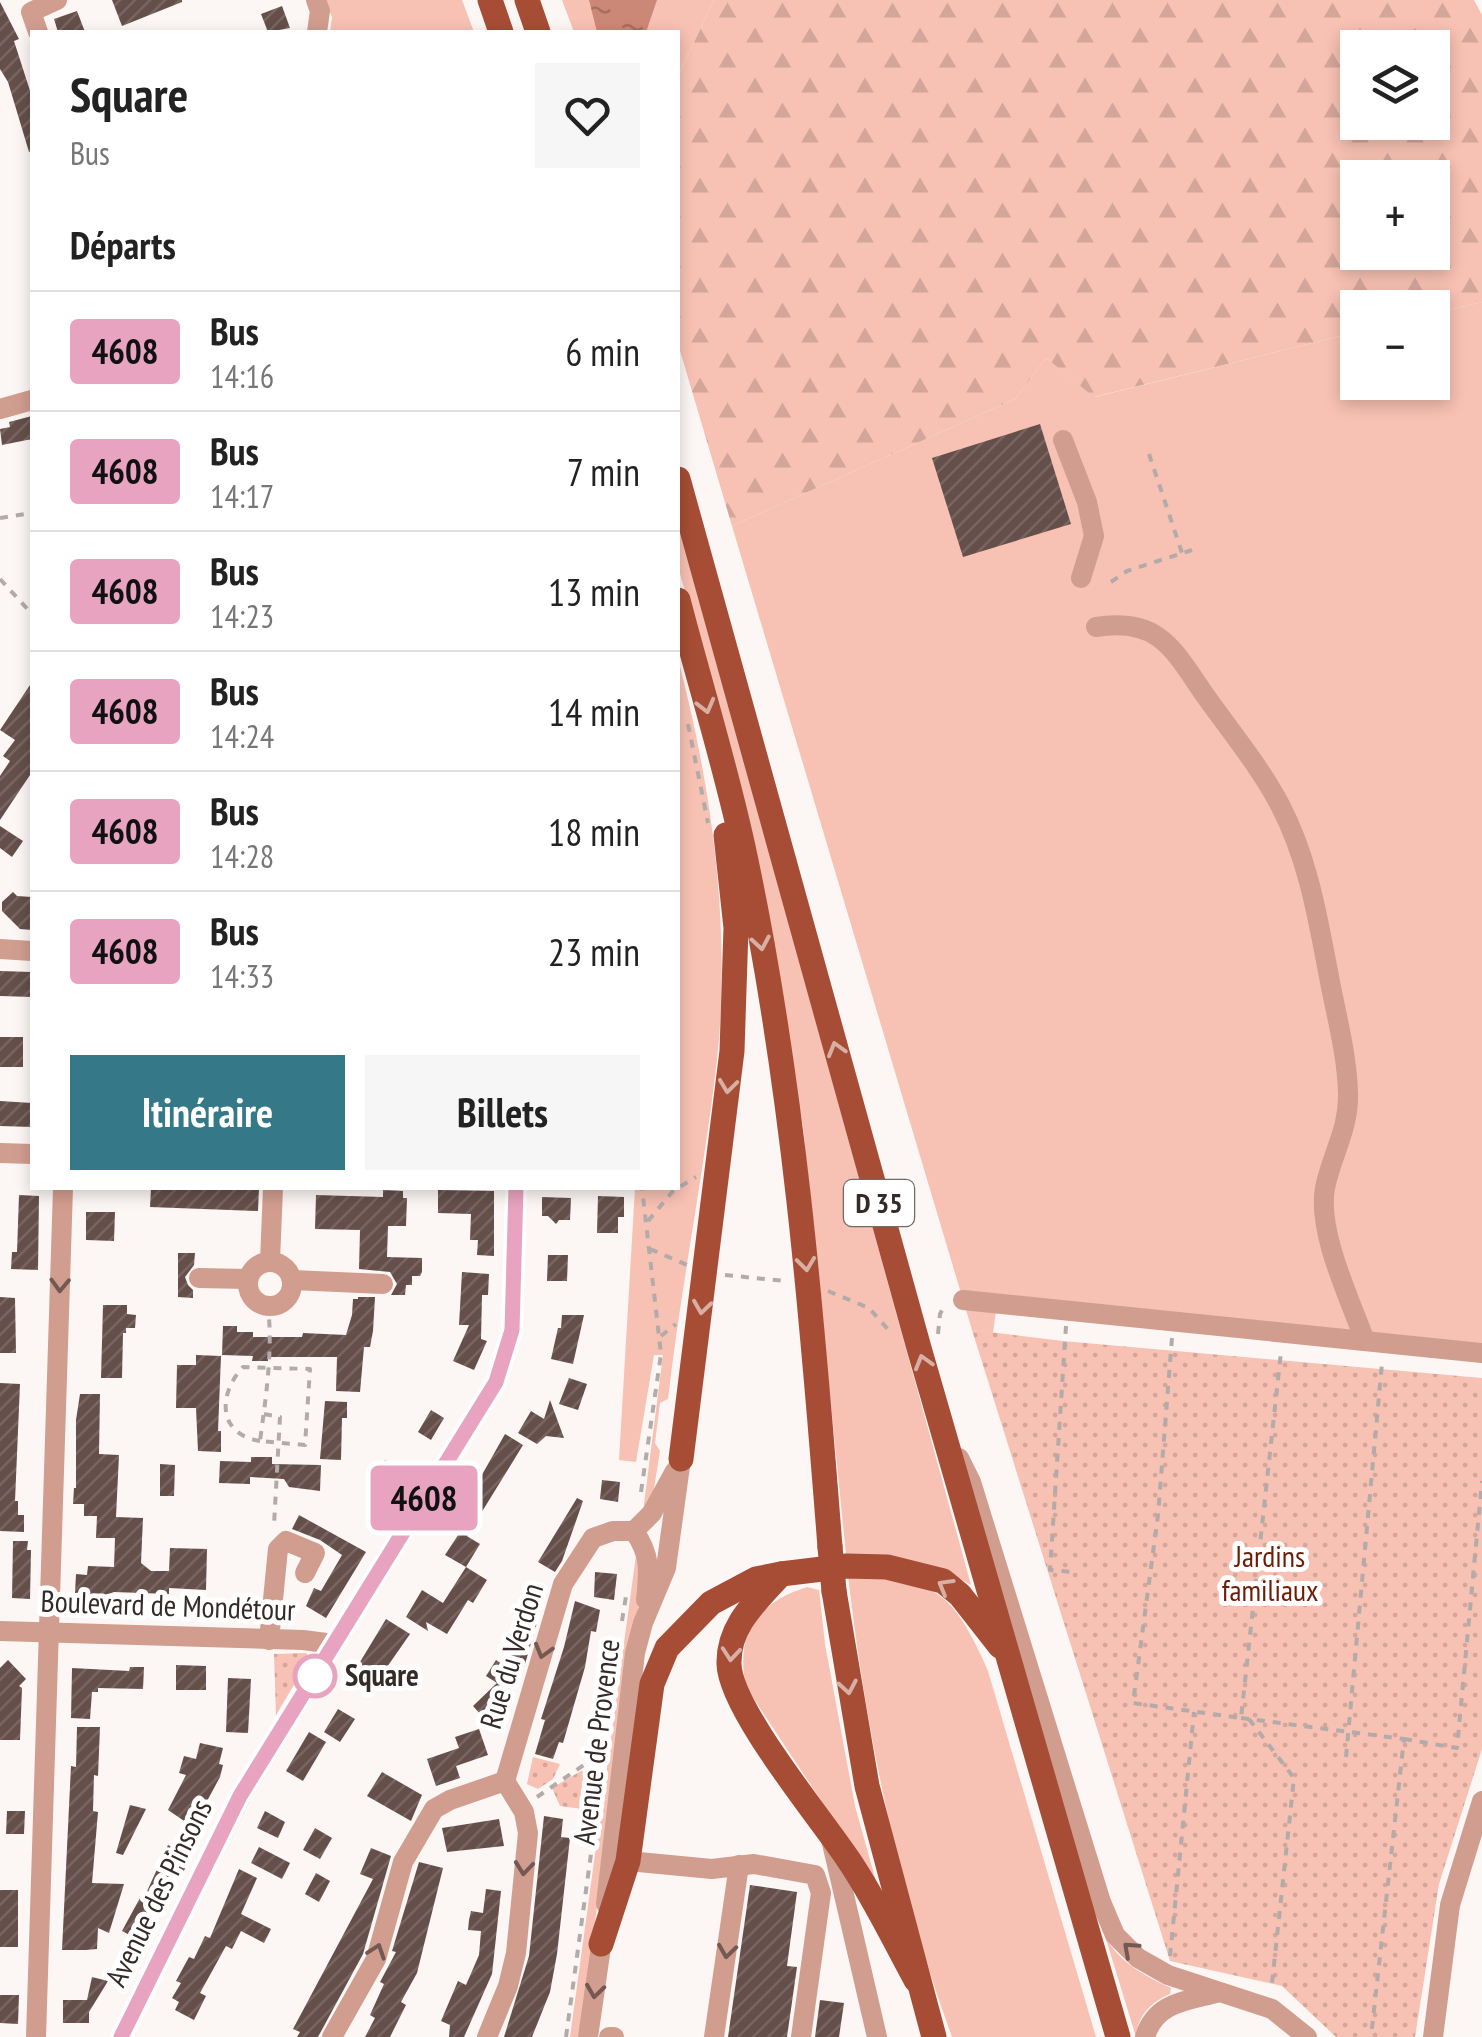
<!DOCTYPE html>
<html lang="fr">
<meta charset="utf-8">
<style>
:root{--surface:#fff;--page:#f6f6f6;--text:#222;--muted:#767676;--line:#e0e0e0;--accent:#357989}
body{margin:0;font-family:"PT Sans Narrow",sans-serif;background:var(--page);color:var(--text);height:100vh;display:flex;flex-direction:column;font-size:38px;white-space:nowrap}
*{box-sizing:border-box;margin:0}
p{font-size:32px;color:var(--muted)}
.icon{flex:none;width:55px;height:55px;fill:none;stroke:currentColor;stroke-width:2;stroke-linecap:round;stroke-linejoin:round}
.map{position:relative;flex:1;overflow:hidden}
.panel{position:absolute;left:30px;top:30px;width:650px;height:1160px;display:flex;flex-direction:column;background:var(--surface);border-radius:0px;box-shadow:0 5px 15px #0003}
.panel>*{flex:none}
.badge{padding:0 20px;border-radius:8px;font-size:35px;line-height:65px}
.fabs{position:absolute;left:1340px;top:30px;display:grid;gap:20px}
.fabs a{display:grid;place-items:center;width:110px;height:110px;border-radius:0px;background:var(--surface);box-shadow:0 5px 15px #0003;font-size:50px}
.map>.badge{position:absolute;translate:-50% -50%;box-shadow:0 0 0 5px #fff}
h2{padding:0 40px;font-size:38px;line-height:90px}
.round{display:grid;place-items:center;flex:none;width:105px;height:105px;border-radius:0px;background:var(--page)}
.summary{display:flex;align-items:center;justify-content:space-between;height:170px;padding:0 40px}
h1{font-size:48px;font-weight:700;line-height:75px}
.primary-button{display:flex;gap:20px;margin-top:auto;padding:20px 40px}
.primary-button a{flex:1;height:115px;border-radius:0px;background:var(--accent);color:#fff;font-size:40px;font-weight:700;line-height:115px;text-align:center}
.primary-button a+a{background:var(--page);color:var(--text)}
ul{padding:0;list-style:none}
li{display:flex;align-items:center;gap:30px;height:120px;padding:0 40px;border-top:2px solid var(--line)}
li div{flex:1}
li b{display:block;font-size:38px}
li em{font-style:normal}
li .badge{min-width:110px;font-weight:700;text-align:center}
.map>svg:first-child{display:block}
.grass{fill:#f7c1b3}
.forest{fill:url(#forest-firs);fill-rule:evenodd}
.park{fill:url(#park-dots)}
.water{fill:url(#water-ripples)}
.building{fill:url(#building-hatch)}
.lines{fill:none;stroke-linecap:round;stroke-linejoin:round}
.path{stroke:#b2aba9;stroke-width:4;stroke-dasharray:8 8;stroke-linecap:butt}
.minor{stroke:#d19d8f;stroke-width:20}
.major{stroke:#a74d35;stroke-width:25}
.major-bridge{stroke:#a74d35;stroke-width:25}
.oneway{stroke:#d7afa4}
.oneway2{stroke:#735951}
.line-casing{stroke:#fff;stroke-width:22}
.line{stroke:#e7a3bf;stroke-width:15}
.stop-dot{fill:#fff;stroke:#e7a3bf;stroke-width:5}
.labels{text-anchor:middle;stroke-width:10;stroke-linejoin:round;paint-order:stroke}
.shield{fill:#fff;stroke:#716b68;stroke-width:2.5}
.shield-label{font-size:28px;font-weight:bold;fill:#342b28}
.park-label{font-size:30px;fill:#6d1d06;stroke:#fff}
.street-label{font-size:30px;fill:#342b28;stroke:#fff}
.stop-label{font-size:30px;font-weight:bold;fill:#342b28;stroke:#fff;text-anchor:start}
</style>
<div class="map">
<svg width="1482" height="2037" viewBox="0 0 1482 2037">
<defs>
<pattern id="forest-firs" width="22" height="20" patternUnits="userSpaceOnUse" patternTransform="scale(2.5)"><rect width="22" height="20" fill="#f7c1b3"/><path d="M5 1l3.5 6h-7zM16 11l3.5 6h-7z" fill="#d4a69a"/></pattern>
<pattern id="park-dots" width="8" height="8" patternUnits="userSpaceOnUse" patternTransform="scale(2.5)"><rect width="8" height="8" fill="#f7c1b3"/><path d="M2 2h.1M6 6h.1" fill="none" stroke="#d4a69a" stroke-width="1.8" stroke-linecap="round"/></pattern>
<pattern id="water-ripples" width="26" height="14" patternUnits="userSpaceOnUse" patternTransform="scale(2.5)"><rect width="26" height="14" fill="#cb8876"/><path d="M2 4q2-2 4 0t4 0M15 11q2-2 4 0t4 0" fill="none" stroke="#a66f61"/></pattern>
<pattern id="building-hatch" width="6" height="6" patternUnits="userSpaceOnUse" patternTransform="scale(2.5)"><rect width="6" height="6" fill="#654f4a"/><path d="M-1 1l2-2M0 6l6-6M5 7l2-2" fill="none" stroke="#786561"/></pattern>
</defs>
<rect width="100%" height="100%" fill="#fcf7f5"/>
<g class="grass">
<polygon points="325,0 462,0 474,32 330,32 332,17"/>
<polygon points="562,0 714,0 678,76 678,32 574,32"/>
<polygon points="1482,302 1482,1346 997,1303 993,1333 972,1330 732,526 1015,399 1046,358 1095,397 1357,332 1358,382 1432,382 1433,314"/>
<path d="M 678,520 L 971,1585 C 931,1561 892,1555 846,1554 L 803,1126 L 748,826 L 678,566 Z"/>
<path d="M 678,659 C 712,788 731,926 717,1060 C 704,1173 681,1286 668,1399 L 660,1403 L 655,1443 L 660,1451 L 652,1501 L 643,1512 L 663,1355 L 654,1355 L 636,1462 L 619,1460 L 635,1188 L 678,1188 Z"/>
<polygon points="637,1548 645,1559 579,2037 570,2037"/>
<path d="M 848,1575 C 936,1579 952,1590 988,1671 L 1096,2037 L 952,2037 C 898,1889 866,1732 848,1575 Z"/>
<path d="M 807,1587 L 819,1590 L 825,1644 L 855,1806 L 877,1885 L 746,1687 C 735,1635 756,1603 807,1587 Z"/>
<path d="M 1106,1939 C 1122,1964 1145,1976 1171,1988 L 1170,1994 C 1151,2002 1138,2015 1136,2037 Z"/>
</g>
<path class="forest" d="M 714,0 L 1474,0 L 1482,15 L 1482,302 L 1433,314 L 1432,308 L 1358,308 L 1357,332 L 1094,397 L 1046,358 L 1015,399 L 732,526 L 678,344 L 678,76 ZM 1358,48 L 1432,48 L 1432,122 L 1358,122 ZM 1358,178 L 1432,178 L 1432,252 L 1358,252 Z"/>
<g class="park">
<polygon points="972,1330 1063,1341 1482,1378 1482,1749 1439,1884 1415,2037 1336,2037 1282,1986 1170,1961"/>
<polygon points="306,1653 310,1658 276,1715 274,1654"/>
<polygon points="533,1757 560,1764 553,1779 538,1789 527,1784"/>
<polygon points="581,1771 587,1772 582,1809 560,1806 552,1788"/>
</g>
<polygon class="water" points="589,0 657,0 646,32 597,32"/>
<g class="building">
<polygon points="112,0 182,0 182,2 122,26"/>
<polygon points="0,2 19,39 14,41 32,97 32,151 29,152 8,82 0,69"/>
<polygon points="282,6 290,28 268,32 261,14"/>
<polygon points="77,11 85,32 58,32 54,19"/>
<polygon points="32,416 32,439 2,445 0,429 10,427 9,422"/>
<polygon points="1040,424 1071,524 963,557 932,458"/>
<polygon points="32,682 32,772 0,820 0,776 10,761 3,756 15,740 0,730"/>
<polygon points="0,826 23,841 12,857 0,848"/>
<polygon points="13,892 17,896 32,897 32,930 20,929 2,911 2,902"/>
<polygon points="0,971 32,972 32,997 0,996"/>
<rect x="0" y="1037" width="23" height="30"/>
<polygon points="0,1101 32,1103 32,1127 0,1126"/>
<polygon points="151,1188 259,1188 258,1211 150,1207"/>
<polygon points="383,1190 403,1191 403,1198 407,1198 406,1226 388,1226 387,1257 422,1258 422,1272 420,1276 412,1276 412,1285 406,1285 405,1295 391,1295 397,1284 390,1272 359,1269 360,1230 315,1229 316,1195 383,1197"/>
<polygon points="438,1190 494,1191 494,1256 477,1255 478,1240 470,1240 471,1214 438,1213"/>
<polygon points="19,1195 39,1196 38,1270 11,1269 12,1252 17,1252"/>
<polygon points="598,1196 624,1197 624,1217 618,1217 618,1233 597,1233"/>
<polygon points="542,1197 571,1198 570,1220 559,1220 556,1224 548,1216 542,1216"/>
<polygon points="86,1212 115,1212 114,1241 86,1240"/>
<polygon points="178,1253 195,1253 194,1265 185,1277 188,1285 193,1290 193,1298 178,1297"/>
<polygon points="548,1255 568,1255 567,1281 547,1281"/>
<polygon points="462,1272 489,1274 488,1295 482,1295 481,1339 487,1341 474,1370 453,1361 469,1325 459,1325"/>
<polygon points="0,1297 15,1298 16,1353 0,1353"/>
<polygon points="358,1297 375,1297 373,1331 370,1347 364,1347 360,1392 336,1391 337,1357 268,1357 268,1361 252,1361 253,1356 222,1355 223,1326 237,1326 237,1332 253,1332 253,1337 302,1337 303,1333 346,1335 352,1315 353,1299 358,1299"/>
<polygon points="103,1305 127,1305 127,1314 136,1315 135,1328 126,1328 126,1333 123,1333 122,1378 101,1378"/>
<polygon points="562,1315 584,1315 573,1364 551,1359 558,1328 561,1328"/>
<polygon points="196,1355 221,1356 218,1431 221,1431 221,1452 198,1451 196,1408 176,1408 177,1365 196,1365"/>
<polygon points="569,1378 587,1384 578,1410 559,1404"/>
<polygon points="0,1383 20,1384 15,1501 18,1501 18,1515 24,1515 24,1532 0,1531"/>
<polygon points="80,1394 100,1394 99,1454 119,1455 116,1517 143,1518 141,1563 151,1571 169,1571 170,1548 207,1549 206,1590 169,1588 169,1594 114,1592 103,1596 75,1593 76,1574 87,1575 88,1566 114,1567 115,1538 96,1538 97,1516 84,1516 84,1504 73,1504 74,1488 76,1488 76,1420"/>
<polygon points="550,1400 564,1438 546,1436 537,1444 518,1433 531,1411 544,1419"/>
<polygon points="325,1401 347,1402 347,1418 342,1418 341,1460 320,1459"/>
<polygon points="431,1410 444,1418 431,1440 418,1432"/>
<polygon points="505,1434 523,1445 467,1536 444,1522 474,1477 479,1480"/>
<polygon points="251,1457 272,1457 272,1464 321,1465 320,1491 289,1487 284,1479 250,1477 250,1484 219,1483 220,1461 251,1462"/>
<polygon points="385,1460 400,1470 384,1495 368,1485"/>
<polygon points="160,1464 175,1465 174,1496 160,1496"/>
<polygon points="602,1480 620,1482 618,1502 600,1499"/>
<polygon points="577,1498 583,1501 562,1561 555,1572 538,1562"/>
<polygon points="299,1515 366,1552 326,1618 306,1606 314,1588 321,1591 342,1555 320,1540 292,1529"/>
<polygon points="460,1532 480,1544 466,1567 445,1555"/>
<polygon points="13,1541 28,1541 27,1550 31,1550 30,1599 12,1598"/>
<polygon points="466,1567 487,1580 473,1603 468,1600 447,1634 426,1622 428,1631 406,1617 422,1590 443,1603"/>
<polygon points="595,1572 617,1574 614,1600 594,1597"/>
<polygon points="528,1584 546,1591 545,1595 523,1671 502,1702 508,1709 490,1725 473,1706 497,1683 486,1676 496,1660 502,1664"/>
<polygon points="575,1601 600,1610 596,1632 591,1631 585,1667 563,1743 559,1742 553,1759 535,1754 545,1720 541,1719 564,1647"/>
<polygon points="386,1619 410,1634 371,1690 351,1677"/>
<polygon points="8,1660 26,1679 19,1686 22,1688 20,1740 0,1740 0,1668"/>
<polygon points="176,1665 206,1666 206,1690 176,1690"/>
<polygon points="130,1667 144,1667 143,1689 98,1688 98,1692 92,1692 90,1719 71,1718 72,1668 129,1671"/>
<polygon points="228,1678 251,1679 248,1733 226,1732"/>
<polygon points="338,1709 355,1719 340,1742 324,1732"/>
<polygon points="77,1727 100,1727 98,1776 94,1775 93,1811 98,1812 92,1883 124,1884 109,1933 98,1928 97,1949 86,1950 62,1950 71,1766 76,1767"/>
<polygon points="479,1729 488,1755 456,1766 460,1778 436,1786 427,1759 459,1748 455,1737"/>
<polygon points="309,1732 326,1742 303,1781 286,1771"/>
<polygon points="200,1743 223,1748 219,1764 223,1765 220,1777 193,1827 168,1810 186,1775 179,1773 184,1756 196,1759"/>
<polygon points="382,1772 422,1795 411,1821 367,1796"/>
<polygon points="130,1805 146,1809 123,1855 116,1853"/>
<polygon points="7,1811 25,1811 24,1834 6,1834"/>
<polygon points="265,1811 285,1822 278,1838 257,1828"/>
<polygon points="544,1816 563,1819 561,1837 570,1838 557,1954 550,1992 532,2037 504,2037 529,1956"/>
<polygon points="499,1819 504,1846 447,1852 442,1828"/>
<polygon points="315,1828 332,1838 320,1859 303,1850"/>
<polygon points="168,1845 191,1858 181,1876 174,1872 148,1925 153,1928 145,1943 122,1931 141,1896 144,1898"/>
<polygon points="259,1847 290,1863 282,1879 251,1863"/>
<polygon points="371,1848 391,1856 363,1954 318,2037 297,2037 300,2032 293,2029 373,1879 360,1874"/>
<polygon points="419,1862 443,1868 417,1973 401,2002 406,2005 390,2037 365,2037 375,2018 370,2015 384,1984 380,1982 396,1952 392,1951"/>
<polygon points="239,1869 257,1878 241,1914 271,1929 264,1943 241,1931 232,1949 226,1946 200,1993 206,1996 194,2020 175,2010 179,2002 172,1998 181,1983 176,1981 189,1957 194,1959 205,1936 210,1938"/>
<polygon points="316,1873 330,1881 319,1902 305,1894"/>
<polygon points="750,1885 797,1892 787,1966 797,1967 787,2037 728,2037"/>
<polygon points="486,1889 501,1891 492,1974 464,2037 449,2037 450,2025 441,2021 458,1981 466,1985 479,1955 481,1931 468,1930 469,1920 471,1911 483,1913"/>
<rect x="0" y="1890" width="18" height="57"/>
<polygon points="92,1977 108,1981 89,2012 89,2023 63,2023 63,2000 87,2000"/>
<polygon points="0,1995 19,1995 18,2024 0,2023"/>
<polygon points="820,2000 844,2003 839,2037 815,2037"/>
</g>
<g class="lines">
<g class="path">
<polyline points="1149,454 1182,553"/>
<polyline points="0,518 32,513"/>
<polyline points="0,579 32,614"/>
<polyline points="1111,582 1127,571 1192,550"/>
<polyline points="688,724 708,823"/>
<polyline points="648,1221 673,1191 696,1177"/>
<polyline points="650,1249 687,1265"/>
<polyline points="725,1275 785,1281"/>
<polyline points="828,1291 869,1308 892,1334"/>
<polyline points="1066,1326 1050,1570 1071,1572"/>
<polyline points="938,1334 940,1314 945,1305"/>
<polyline points="661,1336 676,1324"/>
<polyline points="1172,1338 1158,1515 1133,1703 1241,1718 1281,1352"/>
<polyline points="264,1414 280,1417 274,1525"/>
<path d="M 260,1441 C 217,1434 218,1394 243,1367 L 310,1369 L 305,1445 L 260,1441 C 266,1396 273,1352 268,1306"/>
<polyline points="641,1492 661,1354 642,1188"/>
<polyline points="622,1621 626,1596"/>
<polyline points="1241,1718 1404,1739 1371,2037"/>
<polyline points="1249,1719 1294,1778 1272,1983"/>
<polyline points="1404,1739 1457,1748 1482,1481"/>
<polyline points="1346,1757 1382,1363"/>
<polyline points="537,1797 603,1752"/>
<polyline points="1170,1956 1194,1712"/>
<polyline points="566,2037 593,1839"/>
</g>
<g class="minor">
<polyline points="316,0 320,11 317,32"/>
<polyline points="38,32 31,12 57,0"/>
<polyline points="0,409 32,400"/>
<polyline points="1063,440 1087,502 1094,536 1081,578"/>
<path d="M 1096,627 C 1161,617 1174,651 1207,698 C 1232,733 1260,767 1280,805 C 1310,862 1319,926 1331,987 C 1338,1022 1347,1057 1348,1093 C 1349,1130 1332,1153 1325,1188 C 1317,1232 1350,1299 1365,1341"/>
<polyline points="0,949 32,951"/>
<polyline points="0,1153 32,1154"/>
<polyline points="270,1261 273,1188"/>
<circle cx="270" cy="1284" r="22"/>
<polyline points="199,1278 248,1279"/>
<polyline points="292,1280 383,1284"/>
<polyline points="963,1300 1482,1353"/>
<polyline points="959,1458 971,1482 1101,1902 1115,1935 1138,1958 1168,1975 1272,2009 1307,2037"/>
<path d="M 634,1531 C 651,1555 649,1571 646,1600"/>
<polyline points="634,1531 652,1513 675,1471"/>
<polyline points="0,1631 303,1640 334,1644"/>
<polyline points="269,1640 278,1549 286,1541 315,1553 305,1573"/>
<polyline points="505,1781 563,1584 593,1538 613,1531 634,1531"/>
<polyline points="831,1839 877,2037"/>
<polyline points="623,1847 628,1861 712,1869 754,1864 815,1875 821,1893 801,2037"/>
<polyline points="606,1904 635,1653 643,1623 666,1568 681,1459"/>
<polyline points="36,2037 63,1188"/>
<polyline points="121,2037 241,1796 496,1383 512,1330 516,1188"/>
<polyline points="332,2037 376,1959 403,1862 434,1809 450,1800 505,1781 524,1812 528,1833 516,1953 508,1986 487,2037"/>
<polyline points="588,2037 603,1933"/>
<polyline points="609,2037 614,2037"/>
<polyline points="714,2037 739,1865"/>
<path d="M 1145,2037 C 1155,2003 1185,2001 1216,1993"/>
<polyline points="1433,2037 1450,1905 1482,1801"/>
</g>
<g class="major">
<polyline points="490,0 501,32"/>
<polyline points="527,0 538,32"/>
<polyline points="678,479 919,1348 1118,2037"/>
<path d="M 678,600 C 700,685 727,770 745,856 C 793,1083 812,1315 830,1547"/>
<polyline points="681,1459 732,1051 736,928 726,835"/>
<path d="M 781,1574 C 757,1601 728,1625 729,1664 C 730,1709 820,1817 848,1859 C 874,1897 894,1940 916,1980"/>
<polyline points="834,1591 867,1786 934,2037"/>
<polyline points="601,1944 628,1861 652,1684 667,1648 711,1603 756,1579 781,1574 847,1566 887,1567 943,1581 960,1595 1000,1646"/>
</g>
<polyline class="major-bridge" points="830,1547 834,1591"/>
</g>
<defs><path id="oneway-chevron" d="M-2-3.5L2.5 0L-2 3.5" fill="none" stroke-width="1.6" stroke-linecap="round" stroke-linejoin="round" transform="scale(2.5)"/></defs>
<g class="oneway">
<use href="#oneway-chevron" transform="translate(706 706) rotate(75)"/>
<use href="#oneway-chevron" transform="translate(761 943) rotate(80)"/>
<use href="#oneway-chevron" transform="translate(836 1049) rotate(-106)"/>
<use href="#oneway-chevron" transform="translate(728 1086) rotate(97)"/>
<use href="#oneway-chevron" transform="translate(806 1264) rotate(83)"/>
<use href="#oneway-chevron" transform="translate(702 1307) rotate(98)"/>
<use href="#oneway-chevron" transform="translate(923 1362) rotate(-106)"/>
<use href="#oneway-chevron" transform="translate(945 1586) rotate(-150)"/>
<use href="#oneway-chevron" transform="translate(731 1654) rotate(95)"/>
<use href="#oneway-chevron" transform="translate(848 1687) rotate(80)"/>
</g>
<g class="oneway2">
<use href="#oneway-chevron" transform="translate(60 1285) rotate(92)"/>
<use href="#oneway-chevron" transform="translate(543 1651) rotate(106)"/>
<use href="#oneway-chevron" transform="translate(524 1868) rotate(96)"/>
<use href="#oneway-chevron" transform="translate(1130 1949) rotate(-138)"/>
<use href="#oneway-chevron" transform="translate(377 1951) rotate(-71)"/>
<use href="#oneway-chevron" transform="translate(727 1951) rotate(98)"/>
<use href="#oneway-chevron" transform="translate(595 1991) rotate(98)"/>
</g>
<g class="lines">
<g class="line-casing">
<polyline id="line" points="121,2037 240,1796 496,1382 512,1330 516,1188"/>
</g>
<use href="#line" class="line"/>
</g>
<circle class="stop-dot" cx="315" cy="1676" r="20"/>
<g class="labels">
<rect class="shield" x="844" y="1180" width="70" height="46" rx="8"/>
<g class="shield-label">
<text x="879" y="1213">D 35</text>
</g>
<g class="park-label">
<text x="1270" y="1567">Jardins<tspan x="1270" dy="34">familiaux</tspan></text>
</g>
<g class="street-label">
<text transform="translate(168 1606) rotate(2)" y="10">Boulevard de Mondétour</text>
<text transform="translate(512 1656) rotate(-73)" y="10">Rue du Verdon</text>
<text transform="translate(597 1742) rotate(-83)" y="10">Avenue de Provence</text>
<text transform="translate(159 1893) rotate(-64)" y="10">Avenue des Pinsons</text>
</g>
<g class="stop-label">
<text x="345" y="1686">Square</text>
</g>
</g>
</svg>
<div class="fabs">
<a><svg class="icon" aria-label="layers" viewBox="0 0 24 24"><path d="M12 4l9 5-9 5-9-5zM3 14l9 5 9-5"/></svg></a>
<a>+</a>
<a>−</a>
</div>
<b class="badge" style="left:424px;top:1498px;background:#e7a3bf;color:#111">4608</b>
<section class="panel">
<div class="summary"><div><h1>Square</h1><p>Bus</p></div><a class="round"><svg class="icon" aria-label="heart" viewBox="0 0 24 24"><path d="M12 20l-8-8c-3-5 5-10 8-4 3-6 11-1 8 4z"/></svg></a></div>
<h2>Départs</h2>
<ul>
<li><span class="badge" style="background:#e7a3bf;color:#111">4608</span><div><b>Bus</b><p>14:16</p></div><em>6 min</em></li>
<li><span class="badge" style="background:#e7a3bf;color:#111">4608</span><div><b>Bus</b><p>14:17</p></div><em>7 min</em></li>
<li><span class="badge" style="background:#e7a3bf;color:#111">4608</span><div><b>Bus</b><p>14:23</p></div><em>13 min</em></li>
<li><span class="badge" style="background:#e7a3bf;color:#111">4608</span><div><b>Bus</b><p>14:24</p></div><em>14 min</em></li>
<li><span class="badge" style="background:#e7a3bf;color:#111">4608</span><div><b>Bus</b><p>14:28</p></div><em>18 min</em></li>
<li><span class="badge" style="background:#e7a3bf;color:#111">4608</span><div><b>Bus</b><p>14:33</p></div><em>23 min</em></li>
</ul>
<div class="primary-button"><a>Itinéraire</a><a>Billets</a></div>
</section>
</div>
